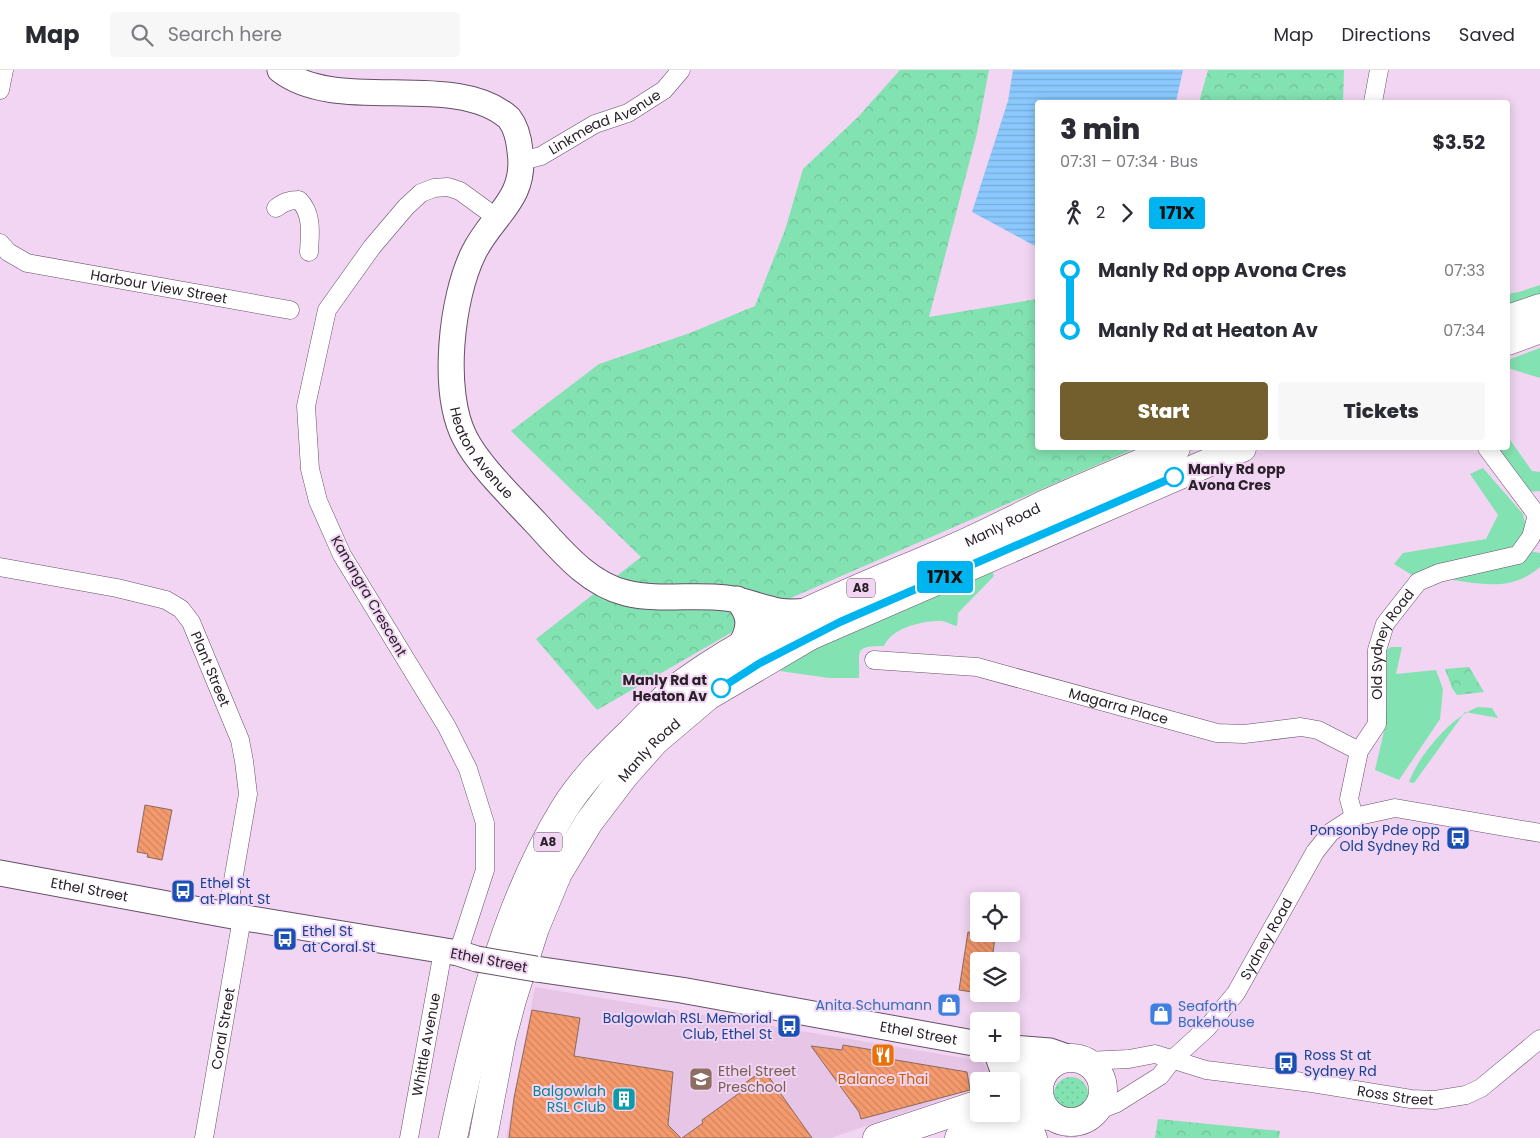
<!DOCTYPE html>
<meta charset="utf-8">
<style>
:root{--surface:#fff;--page:#f7f7f7;--text:#2b2b33;--muted:#7c7c81;--line:#e1e1e2;--accent:#725f2d}
body{margin:0;font-family:Poppins,sans-serif;background:var(--page);color:var(--text);height:100vh;display:flex;flex-direction:column;font-size:19px;white-space:nowrap}
*{box-sizing:border-box;margin:0}
p{font-size:16px;color:var(--muted)}
.icon{flex:none;width:28px;height:28px;fill:none;stroke:currentColor;stroke-width:2;stroke-linecap:round;stroke-linejoin:round}
.map{position:relative;flex:1;overflow:hidden}
.sheet{position:absolute;left:1035px;top:30px;width:475px;height:350px;display:flex;flex-direction:column;background:var(--surface);border-radius:5px;box-shadow:0 2px 12px #0003}
.sheet>*{flex:none}
.badge{padding:0 10px;border-radius:4px;font-size:18px;line-height:32px}
.fabs{position:absolute;left:970px;top:822px;display:grid;gap:10px}
.fabs a{display:grid;place-items:center;width:50px;height:50px;border-radius:5px;background:var(--surface);box-shadow:0 2px 12px #0003;font-size:25px}
.map>.badge{position:absolute;translate:-50% -50%;box-shadow:0 0 0 2px #fff}
.legs{display:flex;align-items:center;gap:8px;height:55px;padding:0 25px;font-size:16px}
.legs p{margin-inline-start:auto}
.overview{display:flex;align-items:center;justify-content:space-between;height:85px;padding:0 25px}
h1{font-size:28px;font-weight:800;line-height:38px}
.action{display:flex;gap:10px;margin-top:auto;padding:10px 25px}
.action a{flex:1;height:58px;border-radius:5px;background:var(--accent);color:#fff;font-size:20px;font-weight:800;line-height:58px;text-align:center}
.action a+a{background:var(--page);color:var(--text)}
ul{padding:0 25px;list-style:none}
li{display:flex;align-items:center;gap:18px;height:60px;font-size:19px}
li i{display:grid;place-items:center;width:8px;height:100%;margin:0 6px;background:currentColor}
li i::after{content:'';width:12px;height:12px;margin:-6px;border:4px solid;border-radius:50%;background:var(--surface)}
li p{margin-inline-start:auto}
li:first-child i{background:linear-gradient(#0000 50%,currentColor 0)}
li:last-child i{background:linear-gradient(currentColor 50%,#0000 0)}
header{display:flex;align-items:center;gap:30px;box-sizing:border-box;height:70px;padding:0 25px;background:var(--surface);border-bottom:1px solid var(--line)}
header strong{font-size:24px}
nav{display:flex;gap:28px;margin-inline-start:auto;font-size:18px}
.search{width:350px;height:45px;background:var(--page);display:flex;align-items:center;gap:12px;box-sizing:border-box;padding:0 18px;border-radius:5px;color:var(--muted);font-size:19px}
.map>svg:first-child{display:block}
.built{fill:#e6c5e7}
.grass{fill:#83e2b1}
.forest{fill:url(#forest-crowns)}
.garden{fill:url(#garden-dots)}
.water{fill:url(#water-rules)}
.building{fill:url(#building-back-hatch);stroke:#8b6a5b}
.lines{fill:none;stroke-linecap:round;stroke-linejoin:round}
.street-casing{stroke:#675068;stroke-width:19}
.secondary-casing{stroke:#675068;stroke-width:27}
.primary-casing{stroke:#675068;stroke-width:29}
.highway-casing{stroke:#675068;stroke-width:29}
.street{stroke:#fff;stroke-width:18}
.secondary{stroke:#fff;stroke-width:25}
.primary{stroke:#fff;stroke-width:28}
.highway{stroke:#fff;stroke-width:28}
.secondary-bridge-casing{stroke:#675068;stroke-width:27;stroke-linecap:butt}
.secondary-bridge{stroke:#fff;stroke-width:25}
.line-1-casing{stroke:#fff;stroke-width:11}
.line-1{stroke:#00b5ef;stroke-width:8}
.stop-1-dot{fill:#fff;stroke:#00b5ef;stroke-width:2.5}
.labels{text-anchor:middle;stroke-width:4;stroke-linejoin:round;paint-order:stroke}
.shield{fill:#f1d5f2;stroke:#665666;stroke-width:1}
.shield-label{font-size:12px;font-weight:bold;fill:#2a202a}
.street-label{font-size:14px;fill:#2a202a;stroke:#f1d5f2}
.stop-label{font-size:14px;font-weight:bold;fill:#2a202a;stroke:#f1d5f2;text-anchor:start}
.transit-label{font-size:14px;fill:#164399;stroke:#f1d5f2;text-anchor:start}
.shop-label{font-size:14px;fill:#366cbe;stroke:#f1d5f2;text-anchor:end}
.education-label{font-size:14px;fill:#785e54;stroke:#f1d5f2;text-anchor:start}
.food-label{font-size:14px;fill:#c56008;stroke:#f1d5f2}
.culture-label{font-size:14px;fill:#0d838f;stroke:#f1d5f2;text-anchor:end}
</style>
<header>
<strong>Map</strong>
<div class="search"><svg class="icon" aria-label="search" viewBox="0 0 24 24"><circle cx="10" cy="10" r="6"/><path d="M15 15l6 6"/></svg>Search here</div>
<nav><a>Map</a><a>Directions</a><a>Saved</a></nav>
</header>
<div class="map">
<svg width="1540" height="1068" viewBox="0 0 1540 1068">
<defs>
<pattern id="forest-crowns" width="20" height="18" patternUnits="userSpaceOnUse" patternTransform="scale(1.25)"><rect width="20" height="18" fill="#83e2b1"/><path d="M2 6a3 3 0 1 1 6 0M12 15a3 3 0 1 1 6 0" fill="none" stroke="#71c298"/></pattern>
<pattern id="garden-dots" width="8" height="8" patternUnits="userSpaceOnUse" patternTransform="scale(1.25)"><rect width="8" height="8" fill="#83e2b1"/><path d="M2 2h.1M6 6h.1" fill="none" stroke="#71c298" stroke-width="1.8" stroke-linecap="round"/></pattern>
<pattern id="water-rules" width="6" height="5" patternUnits="userSpaceOnUse" patternTransform="scale(1.25)"><rect width="6" height="5" fill="#8ac8fd"/><path d="M0 2.5h6" fill="none" stroke="#77acd9"/></pattern>
<pattern id="building-back-hatch" width="6" height="6" patternUnits="userSpaceOnUse" patternTransform="scale(1.25)"><rect width="6" height="6" fill="#f49a6d"/><path d="M-1 5l2 2M0 0l6 6M5-1l2 2" fill="none" stroke="#d1845f"/></pattern>
</defs>
<rect width="100%" height="100%" fill="#f1d5f2"/>
<polygon class="built" points="535,917 982,991 991,1004 985,1011 979,1011 979,1017 831,1068 506,1068"/>
<g class="grass">
<polygon points="1540,278 1540,308 1508,298 1508,290"/>
<polygon points="1508,367 1532,401 1540,402 1540,421 1526,422 1490,378 1508,378"/>
<polygon points="1483,398 1523,444 1526,458 1524,466 1513,479 1426,499 1412,505 1394,494 1403,483 1486,469 1498,445 1470,404"/>
<path d="M 1530,481 L 1540,483 L 1540,497 C 1514,520 1485,515 1453,510 L 1455,508 C 1483,502 1506,496 1530,481 Z"/>
<path d="M 992,500 L 994,506 L 958,543 L 957,556 C 952,555 947,552 942,551 C 923,550 891,558 884,576 C 851,576 861,582 859,608 L 829,608 L 780,601 L 800,585 Z"/>
<polygon points="1391,577 1402,577 1396,604 1436,600 1443,619 1440,649 1399,710 1375,700 1386,653 1387,580"/>
<path d="M 1478,637 L 1492,638 L 1498,648 L 1465,642 L 1414,713 L 1409,712 C 1419,685 1451,647 1478,637 Z"/>
</g>
<g class="forest">
<polygon points="900,0 989,0 977,63 929,247 1037,229 1038,378 1136,378 793,527 597,640 536,569 641,487 511,361 599,294 690,263 755,236 785,160 803,99 858,47"/>
<polygon points="1208,0 1344,0 1343,32 1199,32"/>
<polygon points="1540,215 1540,225 1508,237 1508,224 1519,222"/>
<polygon points="1469,597 1484,622 1457,625 1452,618 1445,599"/>
<polygon points="1158,1049 1280,1061 1279,1068 1155,1068"/>
</g>
<circle class="garden" cx="1071" cy="1024" r="17"/>
<polygon class="water" points="1013,0 1183,0 1176,32 1038,32 1037,177 972,142 1008,31"/>
<g class="building">
<polygon points="145,735 172,740 162,790 147,787 148,784 137,782"/>
<polygon points="968,862 995,867 992,891 979,891 979,923 959,920"/>
<polygon points="532,940 580,948 574,986 673,1002 668,1055 681,1068 509,1068 514,1028"/>
<polygon points="843,975 891,983 890,989 967,1002 970,1020 861,1049 859,1042 811,976 842,980"/>
<polygon points="764,1000 812,1068 682,1068 703,1053 702,1050 745,1019 742,1015"/>
</g>
<g class="lines">
<g class="street-casing">
<g id="street">
<polyline points="0,20 4,0"/>
<polyline points="1373,32 1379,0"/>
<path id="s1" d="M 522,91 L 541,86 L 595,54 L 628,43 L 664,20 L 681,0"/>
<path d="M 276,138 C 284,132 289,130 299,130 C 313,144 310,164 309,182"/>
<path id="s2" d="M 0,173 L 8,182 L 27,193 L 290,240"/>
<path id="s3" d="M 0,497 L 117,518 L 166,530 L 181,539 L 191,552 L 240,670 L 244,691 L 248,724 L 227,845"/>
<path id="s4" d="M 874,590 L 977,597 L 1217,663 L 1244,664 L 1301,657 L 1318,660 L 1359,681"/>
<path id="s5" d="M 1354,747 L 1349,729 L 1359,681 L 1377,654 L 1377,580 L 1385,554 L 1418,512 L 1439,503 L 1518,485 L 1531,467 L 1537,445 L 1487,378"/>
<polyline points="458,883 485,800 485,753 468,699 447,657 342,485 318,431 310,399 306,336 327,240 372,177 406,137 421,123 434,118 448,117 460,121 497,148"/>
<path id="s6" d="M 1086,991 L 1129,989 L 1155,984 L 1206,1000 L 1312,1013 L 1411,1029 L 1435,1030 L 1466,1025 L 1481,1018 L 1540,969"/>
<path id="s7" d="M 1096,1041 L 1117,1033 L 1160,1006 L 1173,989 L 1207,958 L 1236,923 L 1315,782 L 1331,762 L 1354,747 L 1395,738 L 1540,763"/>
<path id="s8" d="M 204,1068 L 242,848"/>
<path id="s9" d="M 409,1068 L 443,881"/>
</g>
</g>
<g class="secondary-casing">
<g id="secondary">
<path id="s10" d="M 280,0 C 337,45 455,0 509,48 C 516,57 519,70 520,81 C 527,129 493,144 474,182 C 451,228 441,322 465,368 C 479,396 514,429 536,453 C 561,480 588,514 626,523 C 658,531 693,524 726,528 C 745,530 761,538 779,541 C 789,543 799,542 809,541"/>
<path d="M 737,529 C 751,545 751,558 740,576"/>
<path id="s11" d="M 0,803 L 227,845 L 458,883 L 477,889"/>
<path id="s12" d="M 536,899 L 681,920 L 979,974"/>
<polyline points="1011,978 1050,981 1070,988"/>
<polyline points="997,984 1005,1006 1004,1011"/>
<polyline points="1000,984 1021,995 1040,1014"/>
</g>
</g>
<g class="primary-casing">
<g id="primary">
<circle cx="1071" cy="1020" r="32"/>
<polyline points="1011,1023 1039,1016"/>
<polyline points="987,1067 1016,1064 1033,1068"/>
<polyline points="877,1068 979,1034"/>
<path d="M 959,1068 C 964,1066 967,1063 972,1060 C 990,1050 1031,1045 1052,1046"/>
</g>
</g>
<g class="highway-casing">
<g id="highway">
<polyline points="1508,249 1540,238"/>
<polyline points="1508,271 1540,259"/>
<path id="s13" d="M 453,1068 C 477,954 503,839 564,739 C 582,710 607,685 631,662 C 649,644 666,625 686,611 C 766,553 861,518 951,479 C 982,466 1012,450 1043,435 C 1087,415 1132,397 1176,378"/>
<path id="s14" d="M 483,1068 L 502,968 L 512,930 L 535,858 L 558,803 L 589,752 L 624,706 L 655,671 L 708,626 L 810,566 L 1242,378"/>
</g>
</g>
<use href="#street" class="street"/>
<use href="#secondary" class="secondary"/>
<use href="#primary" class="primary"/>
<use href="#highway" class="highway"/>
<g class="secondary-bridge-casing">
<polyline id="secondary-bridge" points="477,889 536,899"/>
</g>
<use href="#secondary-bridge" class="secondary-bridge"/>
</g>
<g class="lines">
<g class="line-1-casing">
<polyline id="line-1" points="721,618 760,593 840,552 1174,407"/>
</g>
<use href="#line-1" class="line-1"/>
</g>
<defs>
<g id="bus-square" transform="scale(1.25)"><rect x="-9" y="-9" width="18" height="18" rx="4" fill="#1a4fb4" stroke="#f1d5f2"/><path d="M-5-6H5V4H4V6H2V4H-2V6H-4V4H-5ZM-3.5-4V0h7V-4ZM-3.5 1.2v1.5H-2V1.2ZM2 1.2v1.5H3.5V1.2Z" fill="#fff"/></g>
<g id="shop-square" transform="scale(1.25)"><rect x="-9" y="-9" width="18" height="18" rx="4" fill="#3f7fe0" stroke="#f1d5f2"/><path d="M-5-2.5h2.3a2.7 3.5 0 0 1 5.4 0H5L5.5 6h-11ZM-1.5-2.5h3a1.5 2.3 0 0 0-3 0Z" fill="#fff"/></g>
<g id="restaurant-square" transform="scale(1.25)"><rect x="-9" y="-9" width="18" height="18" rx="4" fill="#e8710a" stroke="#f1d5f2"/><path d="M-5-6h1v4h1v-4h1v4h1v-4h1v5L-1.5 .5V6h-2V.5L-5-1ZM5-6V6H3V1.5H1.5Q1.5-4 5-6Z" fill="#fff"/></g>
<g id="school-square" transform="scale(1.25)"><rect x="-9" y="-9" width="18" height="18" rx="4" fill="#8d6e63" stroke="#f1d5f2"/><path d="M0-5L7-2L0 1L-7-2ZM-4 1L0 2.5L4 1V4Q0 6-4 4Z" fill="#fff"/></g>
<g id="building-square" transform="scale(1.25)"><rect x="-9" y="-9" width="18" height="18" rx="4" fill="#0f9aa8" stroke="#f1d5f2"/><path d="M-4-6H4V6H1V3H-1V6H-4ZM-2.5-4.3h1.7v1.8h-1.7ZM.8-4.3h1.7v1.8H.8ZM-2.5-1h1.7V.8h-1.7ZM.8-1h1.7V.8H.8Z" fill="#fff"/></g>
</defs>
<g fill-rule="evenodd">
<use href="#bus-square" x="1458" y="768"/>
<use href="#bus-square" x="183" y="821"/>
<use href="#bus-square" x="285" y="869"/>
<use href="#shop-square" x="949" y="935"/>
<use href="#shop-square" x="1161" y="944"/>
<use href="#bus-square" x="789" y="956"/>
<use href="#restaurant-square" x="883" y="985"/>
<use href="#bus-square" x="1286" y="993"/>
<use href="#school-square" x="701" y="1009"/>
<use href="#building-square" x="624" y="1029"/>
</g>
<g class="stop-1-dot">
<circle cx="1174" cy="407" r="9"/>
<circle cx="721" cy="618" r="9"/>
</g>
<g class="labels">
<g class="shield">
<rect x="847" y="508.5" width="28" height="19" rx="4"/>
<rect x="534" y="762.5" width="28" height="19" rx="4"/>
</g>
<g class="shield-label">
<text x="861" y="522">A8</text>
<text x="548" y="776">A8</text>
</g>
<g class="street-label">
<text dy="5" stroke="none"><textPath href="#s1" startOffset="92">Linkmead Avenue</textPath></text>
<text dy="5" stroke="none"><textPath href="#s2" startOffset="168">Harbour View Street</textPath></text>
<text dy="5" stroke="none"><textPath href="#s10" startOffset="600">Heaton Avenue</textPath></text>
<text dy="5" stroke="none"><textPath href="#s13" startOffset="880">Manly Road</textPath></text>
<text transform="translate(369 526) rotate(60)" y="5">Kanangra Crescent</text>
<text dy="5" stroke="none"><textPath href="#s5" startOffset="184">Old Sydney Road</textPath></text>
<text dy="5" stroke="none"><textPath href="#s3" startOffset="254">Plant Street</textPath></text>
<text dy="5" stroke="none"><textPath href="#s4" startOffset="250">Magarra Place</textPath></text>
<text dy="5" stroke="none"><textPath href="#s14" startOffset="430">Manly Road</textPath></text>
<text dy="5" stroke="none"><textPath href="#s11" startOffset="91">Ethel Street</textPath></text>
<text dy="5" stroke="none"><textPath href="#s7" startOffset="248">Sydney Road</textPath></text>
<text transform="translate(489 890) rotate(11)" y="5">Ethel Street</text>
<text dy="5" stroke="none"><textPath href="#s8" startOffset="111">Coral Street</textPath></text>
<text dy="5" stroke="none"><textPath href="#s12" startOffset="388">Ethel Street</textPath></text>
<text dy="5" stroke="none"><textPath href="#s9" startOffset="95">Whittle Avenue</textPath></text>
<text dy="5" stroke="none"><textPath href="#s6" startOffset="314">Ross Street</textPath></text>
</g>
<g class="stop-label">
<text x="1188" y="404">Manly Rd opp<tspan x="1188" dy="16">Avona Cres</tspan></text>
<text x="707" y="615" text-anchor="end">Manly Rd at<tspan x="707" dy="16">Heaton Av</tspan></text>
</g>
<g class="transit-label">
<text x="1440" y="765" text-anchor="end">Ponsonby Pde opp<tspan x="1440" dy="16">Old Sydney Rd</tspan></text>
<text x="200" y="818">Ethel St<tspan x="200" dy="16">at Plant St</tspan></text>
<text x="302" y="866">Ethel St<tspan x="302" dy="16">at Coral St</tspan></text>
<text x="772" y="953" text-anchor="end">Balgowlah RSL Memorial<tspan x="772" dy="16">Club, Ethel St</tspan></text>
<text x="1304" y="990">Ross St at<tspan x="1304" dy="16">Sydney Rd</tspan></text>
</g>
<g class="shop-label">
<text x="932" y="940">Anita Schumann</text>
<text x="1178" y="941" text-anchor="start">Seaforth<tspan x="1178" dy="16">Bakehouse</tspan></text>
</g>
<g class="education-label">
<text x="718" y="1006">Ethel Street<tspan x="718" dy="16">Preschool</tspan></text>
</g>
<g class="food-label">
<text x="883" y="1014">Balance Thai</text>
</g>
<g class="culture-label">
<text x="606" y="1026">Balgowlah<tspan x="606" dy="16">RSL Club</tspan></text>
</g>
</g>
</svg>
<div class="fabs">
<a><svg class="icon" aria-label="locate" viewBox="0 0 24 24"><circle cx="12" cy="12" r="6"/><path d="M12 2v4M12 18v4M2 12h4M18 12h4"/></svg></a>
<a><svg class="icon" aria-label="layers" viewBox="0 0 24 24"><path d="M12 4l9 5-9 5-9-5zM3 14l9 5 9-5"/></svg></a>
<a>+</a>
<a>−</a>
</div>
<b class="badge" style="left:945px;top:507px;background:#00b5ef;color:#111">171X</b>
<section class="sheet">
<div class="overview"><div><h1>3 min</h1><p>07:31 – 07:34 · Bus</p></div><b>$3.52</b></div>
<div class="legs"><svg class="icon" aria-label="walk" viewBox="0 0 24 24"><circle cx="13" cy="4" r="2"/><path d="M13 8l-2 6 4 7M11 14l-3 7M7 12l3-4h3l4 4"/></svg>2<svg class="icon" aria-label="forward" viewBox="0 0 24 24"><path d="M9 5l7 7-7 7"/></svg><b class="badge" style="background:#00b5ef;color:#111">171X</b></div>
<ul>
<li><i style="color:#00b5ef"></i><b>Manly Rd opp Avona Cres</b><p>07:33</p></li>
<li><i style="color:#00b5ef"></i><b>Manly Rd at Heaton Av</b><p>07:34</p></li>
</ul>
<div class="action"><a>Start</a><a>Tickets</a></div>
</section>
</div>
